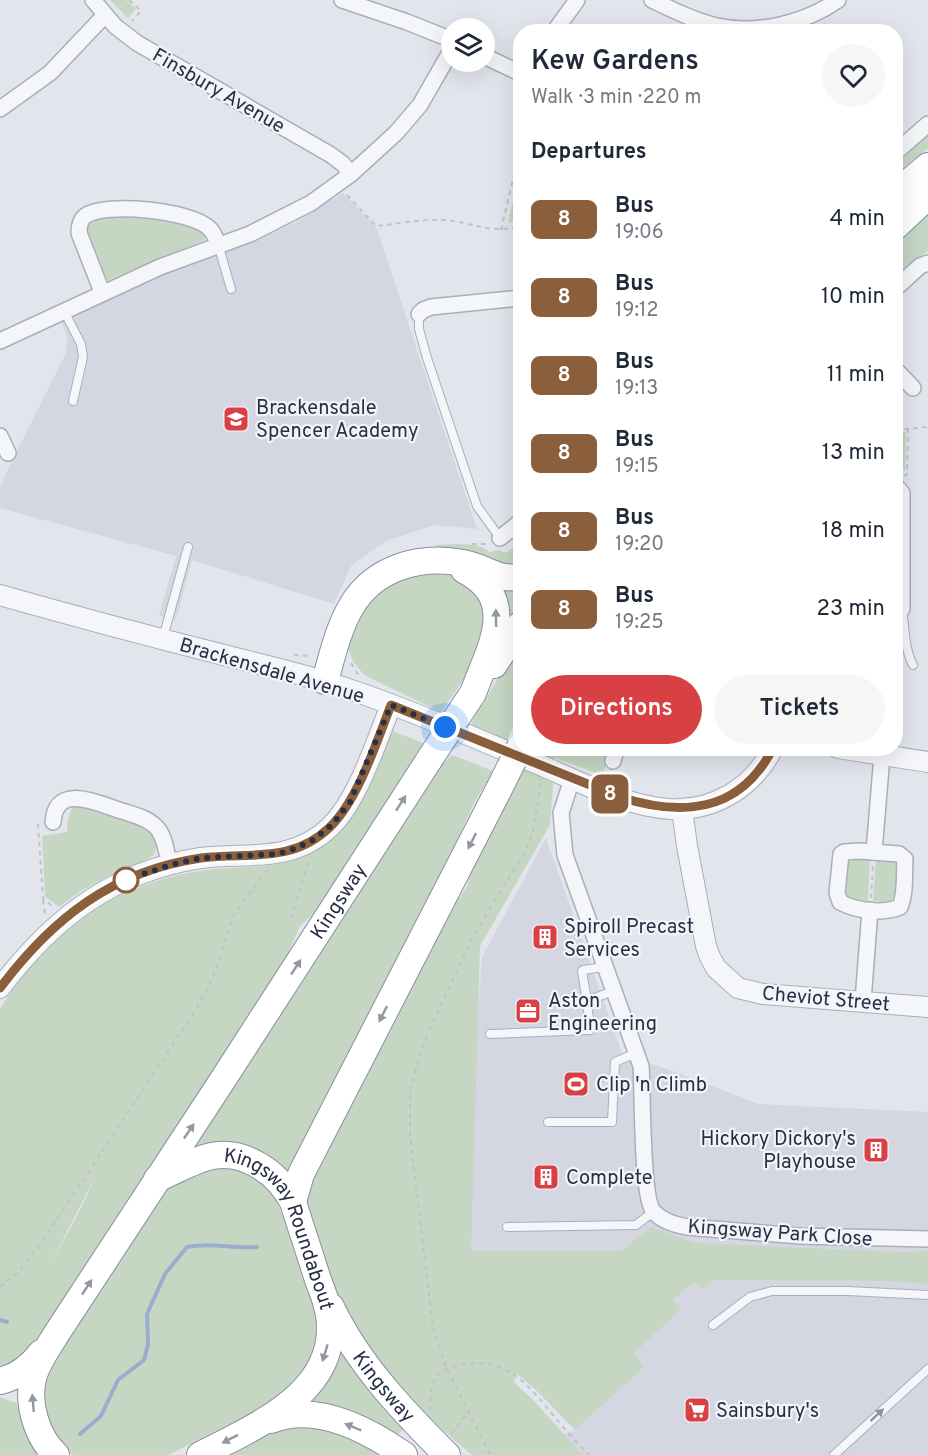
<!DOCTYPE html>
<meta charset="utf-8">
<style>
:root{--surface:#fff;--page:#f6f6f7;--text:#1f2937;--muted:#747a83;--accent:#d84043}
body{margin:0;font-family:Overpass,sans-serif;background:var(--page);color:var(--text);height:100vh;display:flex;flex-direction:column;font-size:22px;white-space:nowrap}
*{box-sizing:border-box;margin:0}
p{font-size:20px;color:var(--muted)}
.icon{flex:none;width:33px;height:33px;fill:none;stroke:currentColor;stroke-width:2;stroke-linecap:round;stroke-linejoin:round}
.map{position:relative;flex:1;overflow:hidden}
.side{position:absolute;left:513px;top:24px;width:390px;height:732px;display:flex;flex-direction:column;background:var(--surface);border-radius:24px;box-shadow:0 6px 24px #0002}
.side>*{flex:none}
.badge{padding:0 12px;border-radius:9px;font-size:21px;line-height:39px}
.tools{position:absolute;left:441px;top:18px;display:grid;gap:12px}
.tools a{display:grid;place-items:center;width:54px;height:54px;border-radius:50%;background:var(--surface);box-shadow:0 6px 24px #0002;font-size:30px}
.you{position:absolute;width:30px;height:30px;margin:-15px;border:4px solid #fff;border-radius:50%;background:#1a73e8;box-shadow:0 0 0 9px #1a73e833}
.map>.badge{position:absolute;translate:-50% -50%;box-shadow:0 0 0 3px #fff}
h2{padding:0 18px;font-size:22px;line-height:54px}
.round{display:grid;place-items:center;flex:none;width:63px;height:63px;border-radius:32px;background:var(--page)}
.headline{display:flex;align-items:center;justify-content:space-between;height:102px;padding:0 18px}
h1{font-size:28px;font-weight:600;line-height:45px}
.primary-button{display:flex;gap:12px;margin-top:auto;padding:12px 18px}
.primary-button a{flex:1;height:69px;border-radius:36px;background:var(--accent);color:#fff;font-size:24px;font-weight:600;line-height:69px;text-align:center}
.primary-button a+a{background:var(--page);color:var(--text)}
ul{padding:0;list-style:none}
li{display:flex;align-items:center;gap:18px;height:78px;padding:0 18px}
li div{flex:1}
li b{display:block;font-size:22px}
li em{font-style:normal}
li .badge{min-width:66px;font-weight:700;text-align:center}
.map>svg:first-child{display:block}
.built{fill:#d4d7e1}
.green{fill:#c5d6c3;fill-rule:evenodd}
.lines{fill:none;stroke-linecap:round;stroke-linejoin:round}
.stream{stroke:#9badce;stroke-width:4}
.service-casing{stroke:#aaaeba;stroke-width:10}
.minor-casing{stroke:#aaaeba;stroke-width:18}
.tertiary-casing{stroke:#aaaeba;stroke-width:22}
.trunk-casing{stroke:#898fa3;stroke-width:28}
.path{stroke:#c0c2ca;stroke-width:2;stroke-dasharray:4.5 4.5;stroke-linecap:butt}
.service{stroke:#f5f6f9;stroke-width:8}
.minor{stroke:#f5f6f9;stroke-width:15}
.tertiary{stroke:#f5f6f9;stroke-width:20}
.trunk{stroke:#fff;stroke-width:26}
.trunk-bridge-casing{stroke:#898fa3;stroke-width:28;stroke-linecap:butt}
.trunk-bridge{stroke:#fff;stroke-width:26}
.oneway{fill:#9497a2}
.oneway2{fill:#8f929f}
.line-casing{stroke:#fff;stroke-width:14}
.line{stroke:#8b5e3c;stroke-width:9}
.walk{stroke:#292f45;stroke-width:6;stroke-dasharray:0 10.8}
.stop-dot{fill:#fff;stroke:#8b5e3c;stroke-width:3}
.labels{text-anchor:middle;stroke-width:4.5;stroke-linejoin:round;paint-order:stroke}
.street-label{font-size:20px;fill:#292f45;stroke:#f2f4f9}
.poi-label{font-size:20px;fill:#292f45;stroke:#f2f4f9;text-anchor:start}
</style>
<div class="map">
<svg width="928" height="1455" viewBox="0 0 928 1455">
<rect width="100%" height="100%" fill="#e2e5ec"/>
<g class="built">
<polygon points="343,193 376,227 477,529 434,525 386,541 351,566 334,604 192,560 176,620 159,616 176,556 0,508 0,488 6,473 66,353 67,339 62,322 122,291 187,264 258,240 297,222"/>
<polygon points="546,838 624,1059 659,1066 759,1104 928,1112 928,1252 471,1252 470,1182 476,1042 482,957"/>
<polygon points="715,1280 883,1281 928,1284 928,1455 572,1455 559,1436 575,1430 645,1365 634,1353 682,1309 673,1300 695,1281 702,1290"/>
</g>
<g class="green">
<polygon points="110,0 126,0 136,9 128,18"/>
<polygon points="928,135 928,148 896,173 896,160"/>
<polygon points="515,192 520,193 520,220 508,223"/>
<polygon points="928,209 928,251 910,263 896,276 896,240"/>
<path d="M 133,215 C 156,216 184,220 204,233 L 205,240 L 108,280 L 104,277 L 86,231 C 86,228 86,224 88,222 C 96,215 123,216 133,215 Z"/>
<polygon points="896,432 906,432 905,471 896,465"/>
<path d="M 520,531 L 520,572 L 433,552 L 437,545 C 451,545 479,541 489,552 L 499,550 L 506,553 L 514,546 L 515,534 Z"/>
<path d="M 449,571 L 480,587 L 489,634 L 457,689 L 441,712 L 366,676 C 356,667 346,653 348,639 C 352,620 377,590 393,579 C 401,574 438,573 449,571 Z"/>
<polygon points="496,581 520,582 520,612 502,640"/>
<polygon points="520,643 520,711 507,740 471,725 475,716"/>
<path d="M 390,730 L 423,743 L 333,896 L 300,926 L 278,976 L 38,1340 L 13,1365 L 0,1367 L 0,1010 C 43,934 120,880 207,870 C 242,865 287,871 317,849 C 323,844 329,839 334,834 C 341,825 346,812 352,802 C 364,778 377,754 390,730 ZM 97,1173 L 80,1210 L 53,1260 L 53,1259 Z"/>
<polygon points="526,749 606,749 611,753 602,775 555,758 550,825 480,946 471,1251 621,1251 651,1227 695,1243 900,1252 928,1251 928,1284 883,1281 715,1280 702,1290 694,1282 673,1300 682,1309 634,1353 645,1366 575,1430 536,1390 517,1374 514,1382 536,1403 583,1455 472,1455 404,1397 346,1316 307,1219 304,1189 444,919 467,887 477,844"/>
<polygon points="452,755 493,771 474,803 458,838 290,1181 187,1151 425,787 439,767"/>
<path d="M 77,803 L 88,805 L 146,827 C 156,835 157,842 155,854 C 142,864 126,867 112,874 C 93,883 75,894 59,907 L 45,896 L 42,836 L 67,832 C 67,820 68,812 77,803 Z"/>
<polygon points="854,855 870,857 868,901 850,900 844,892 846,862"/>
<polygon points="876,858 893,859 898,864 895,897 889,902 873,901"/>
<path d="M 217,1166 C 242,1170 260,1179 276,1199 L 318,1305 L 320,1315 L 316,1352 L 301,1380 L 267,1405 L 168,1455 L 73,1455 C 47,1436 39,1401 47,1371 L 170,1185 Z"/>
<polygon points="337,1340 404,1428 396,1437 306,1401"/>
<path d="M 0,1397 L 16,1403 C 26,1420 26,1439 38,1455 L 0,1455 Z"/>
<polygon points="293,1423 322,1424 385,1455 226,1455 264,1435"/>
</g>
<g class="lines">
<g class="stream">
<polyline points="0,1320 7,1322"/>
<path d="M 80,1434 L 101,1416 L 118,1380 L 144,1360 L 148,1344 L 147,1314 L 165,1274 L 187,1247 C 211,1242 232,1249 257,1247"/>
</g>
<g class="service-casing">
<g id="service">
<polyline points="218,244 231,289"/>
<polyline points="64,311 81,344 83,357 73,401"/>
<polyline points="419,314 419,329 427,358 477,506 500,538"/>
<path d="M 902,609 C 905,627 904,648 913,665"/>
<polyline points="163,638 188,547"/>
<polyline points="587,1001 582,971 583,970 604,967"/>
<polyline points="490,1034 590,1030 587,1001 613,991"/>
<polyline points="548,1122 612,1122 615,1062 636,1053"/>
<polyline points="507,1227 636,1225 653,1212"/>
<polyline points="713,1325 750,1297 772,1291 848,1291 928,1295"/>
<polyline points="834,1455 928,1369"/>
</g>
</g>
<g class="minor-casing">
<g id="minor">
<polyline points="93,0 115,26 137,43 331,155 343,164 351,174"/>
<polyline points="342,0 407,22 452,40"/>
<path d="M 652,0 C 673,10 695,21 717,26 C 757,35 805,23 838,0"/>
<polyline points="554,32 577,0"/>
<polyline points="484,56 520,73"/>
<polyline points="0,109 50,73 105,15"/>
<polyline points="896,152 928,124"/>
<polyline points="896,288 920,266 928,263"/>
<path d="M 102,292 L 79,233 C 79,227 80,220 85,216 C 105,201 192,211 209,228 C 214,232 216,239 218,244"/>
<polyline points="419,314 423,310 431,307 520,298"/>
<polyline points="0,341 160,267 250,234 311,203 351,174 396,133 420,105 452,49"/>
<polyline points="896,370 913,388"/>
<polyline points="0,436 8,453"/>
<polyline points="896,486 902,493 902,609 896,609"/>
<polyline points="500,538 520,522"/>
<polyline points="613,748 615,754 613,761"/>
<path d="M 572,779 L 561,813 L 565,855 L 641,1066 C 643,1092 641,1199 654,1212 C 662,1221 676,1225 687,1227 L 800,1236 L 928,1239"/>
<path d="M 53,822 C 56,784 94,802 116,809 C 129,814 145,816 155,826 C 165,834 166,853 170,865"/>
<path d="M 859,851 L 899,854 L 905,859 C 904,874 906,893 900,907 C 883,914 856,911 840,902 L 837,893 L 841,854 L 844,852 Z"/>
<polyline points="874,852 882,755"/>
<polyline points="863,1001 870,910"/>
</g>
</g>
<g class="tertiary-casing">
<g id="tertiary">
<path d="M 0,595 C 74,616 149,636 224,655 C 266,666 309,675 351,690 C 417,712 481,741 545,767 C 584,784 627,806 670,809 C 714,811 753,788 773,748"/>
<polyline points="838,748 928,762"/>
<polyline points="682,809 687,846 706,946 710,957 716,968 738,988 763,994 928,1007"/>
<path d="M 0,988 C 52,919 113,871 201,858 C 248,852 291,864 330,827 C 358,800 376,742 391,705"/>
</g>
</g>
<g class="trunk-casing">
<g id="trunk">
<polyline points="896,193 928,166"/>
<polyline points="896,226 928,196"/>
<path d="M 464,570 C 521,600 489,649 473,693"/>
<polyline points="494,665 520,625"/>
<path d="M 325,681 C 332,657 338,629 351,607 C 374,567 420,555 463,563 C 486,567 494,580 520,577"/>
<path id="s1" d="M 157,1179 C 193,1163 219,1142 258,1165 C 274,1174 284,1185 293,1202 C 301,1228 310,1254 318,1280 C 322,1290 326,1300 328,1310 C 345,1390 256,1426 200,1455"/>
<polyline points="293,1202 301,1174 499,789"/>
<path id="s2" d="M 331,1307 C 358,1364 403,1411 447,1455"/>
<path d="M 0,1381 C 18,1377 30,1367 41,1353"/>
<path d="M 271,1420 C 316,1402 367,1429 404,1455"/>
<path id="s3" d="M 56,1455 C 36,1436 26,1401 34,1375 C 38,1361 48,1348 55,1336 L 222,1081 L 429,760"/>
</g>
</g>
<g class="path">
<polyline points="129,0 141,11 132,21"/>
<polyline points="822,32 825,23"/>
<path d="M 347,195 L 376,226 C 397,224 421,219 442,220 C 473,221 487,235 520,226"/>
<polyline points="501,230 520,150"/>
<polyline points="896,430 908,429"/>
<polyline points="904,476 907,474 908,429 928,427"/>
<polyline points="472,544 487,544"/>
<polyline points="294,655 312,656"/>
<polyline points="351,663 359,676"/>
<polyline points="38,824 43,898 53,907"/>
<polyline points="871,898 873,865"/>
<polyline points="43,900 45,915"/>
<polyline points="291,918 309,860"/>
<polyline points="0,1287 17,1273 42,1242 193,1014 206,992 217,967 233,916 267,870"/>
<path d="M 430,1410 C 432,1385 429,1372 458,1365 C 507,1354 530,1387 557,1420 C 567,1432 578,1444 589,1455"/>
<polyline points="452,1434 468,1412"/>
<polyline points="490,1455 447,1369 433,1328 410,1135 410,1089 424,1042 473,936 524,854 533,832 541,782"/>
</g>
<use href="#service" class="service"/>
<use href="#minor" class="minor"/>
<use href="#tertiary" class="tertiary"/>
<use href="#trunk" class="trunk"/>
<g class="trunk-bridge-casing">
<g id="trunk-bridge">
<polyline points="429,760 471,696"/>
<polyline points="499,789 520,747"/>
</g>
</g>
<use href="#trunk-bridge" class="trunk-bridge"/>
</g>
<defs><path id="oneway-solid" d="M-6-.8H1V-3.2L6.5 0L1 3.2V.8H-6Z" transform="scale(1.5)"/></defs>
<g class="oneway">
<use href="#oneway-solid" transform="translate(496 618) rotate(-91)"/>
<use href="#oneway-solid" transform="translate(401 803) rotate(-57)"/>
<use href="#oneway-solid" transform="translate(472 841) rotate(117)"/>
<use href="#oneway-solid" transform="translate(296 967) rotate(-57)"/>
<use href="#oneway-solid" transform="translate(383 1014) rotate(117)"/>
<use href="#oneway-solid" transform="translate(189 1131) rotate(-56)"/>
<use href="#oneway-solid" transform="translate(87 1287) rotate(-57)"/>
<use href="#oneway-solid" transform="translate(325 1353) rotate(107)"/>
<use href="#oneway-solid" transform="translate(33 1403) rotate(-95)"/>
<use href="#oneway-solid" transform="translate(353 1427) rotate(-157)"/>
<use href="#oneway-solid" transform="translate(230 1439) rotate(153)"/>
</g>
<use class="oneway2" href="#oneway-solid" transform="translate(877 1415) rotate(-43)"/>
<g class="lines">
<g class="line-casing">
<path id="line" d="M 0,988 C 52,919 112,871 201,858 C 248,852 292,864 330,827 C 358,800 377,741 391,705 L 620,797 C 682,817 740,813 773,748"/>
</g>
<use href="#line" class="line"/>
<polyline class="walk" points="126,880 120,882 170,865 201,858 278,854 294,849 313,840 332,825 350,802 391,705 445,727"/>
</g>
<defs>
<g id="school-square" transform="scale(1.35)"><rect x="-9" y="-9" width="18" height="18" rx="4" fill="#d84043" stroke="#f2f4f9"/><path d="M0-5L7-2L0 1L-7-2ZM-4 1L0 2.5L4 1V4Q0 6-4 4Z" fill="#fff"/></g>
<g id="building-square" transform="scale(1.35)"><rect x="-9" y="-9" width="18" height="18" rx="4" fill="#d84043" stroke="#f2f4f9"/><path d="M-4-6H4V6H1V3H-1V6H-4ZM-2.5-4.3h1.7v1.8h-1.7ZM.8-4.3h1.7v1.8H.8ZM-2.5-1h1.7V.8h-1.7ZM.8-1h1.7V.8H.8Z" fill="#fff"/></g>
<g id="office-square" transform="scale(1.35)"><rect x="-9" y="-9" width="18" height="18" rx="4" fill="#d84043" stroke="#f2f4f9"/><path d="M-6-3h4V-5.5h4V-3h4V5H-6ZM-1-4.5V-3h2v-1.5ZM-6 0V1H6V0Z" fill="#fff"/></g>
<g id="stadium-square" transform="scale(1.35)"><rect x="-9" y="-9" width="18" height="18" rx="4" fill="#d84043" stroke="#f2f4f9"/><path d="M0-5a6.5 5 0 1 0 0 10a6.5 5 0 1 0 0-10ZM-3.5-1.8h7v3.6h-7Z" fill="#fff"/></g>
<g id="supermarket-square" transform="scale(1.35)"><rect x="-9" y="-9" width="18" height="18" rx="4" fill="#d84043" stroke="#f2f4f9"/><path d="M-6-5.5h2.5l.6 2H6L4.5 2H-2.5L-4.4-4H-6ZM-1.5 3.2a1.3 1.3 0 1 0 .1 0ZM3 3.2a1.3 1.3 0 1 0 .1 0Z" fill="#fff"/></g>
</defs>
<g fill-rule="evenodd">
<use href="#school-square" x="236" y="419"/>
<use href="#building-square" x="545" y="937"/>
<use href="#office-square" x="528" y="1011"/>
<use href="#stadium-square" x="576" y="1084"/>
<use href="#building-square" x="876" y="1150"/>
<use href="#building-square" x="546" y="1177"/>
<use href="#supermarket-square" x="697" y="1410"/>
</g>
<circle class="stop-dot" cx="126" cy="880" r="12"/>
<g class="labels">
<g class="street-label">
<text transform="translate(219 90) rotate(30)" y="7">Finsbury Avenue</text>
<text transform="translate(272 670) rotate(16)" y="7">Brackensdale Avenue</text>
<text dy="7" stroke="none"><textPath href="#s3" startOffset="650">Kingsway</textPath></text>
<text transform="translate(826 998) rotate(5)" y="7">Cheviot Street</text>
<text transform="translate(780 1232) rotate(4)" y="7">Kingsway Park Close</text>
<text dy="7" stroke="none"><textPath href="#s1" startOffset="172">Kingsway Roundabout</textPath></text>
<text dy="7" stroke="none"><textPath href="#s2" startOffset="96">Kingsway</textPath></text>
</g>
<g class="poi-label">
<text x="256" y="414">Brackensdale<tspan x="256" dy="23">Spencer Academy</tspan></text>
<text x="564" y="933">Spiroll Precast<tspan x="564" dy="23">Services</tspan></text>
<text x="548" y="1007">Aston<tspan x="548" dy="23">Engineering</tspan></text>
<text x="596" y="1091">Clip 'n Climb</text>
<text x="856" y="1145" text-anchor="end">Hickory Dickory's<tspan x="856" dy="23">Playhouse</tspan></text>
<text x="566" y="1184">Complete</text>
<text x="716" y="1417">Sainsbury's</text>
</g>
</g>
</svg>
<div class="tools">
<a><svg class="icon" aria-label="layers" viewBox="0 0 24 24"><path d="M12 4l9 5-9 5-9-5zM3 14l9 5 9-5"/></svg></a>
</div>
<div class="you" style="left:445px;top:727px"></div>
<b class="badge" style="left:610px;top:794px;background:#8b5e3c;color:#fff">8</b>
<section class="side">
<div class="headline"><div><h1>Kew Gardens</h1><p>Walk · 3 min · 220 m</p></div><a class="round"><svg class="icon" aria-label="heart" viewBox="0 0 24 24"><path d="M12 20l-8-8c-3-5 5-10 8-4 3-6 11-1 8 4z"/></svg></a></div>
<h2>Departures</h2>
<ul>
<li><span class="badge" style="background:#8b5e3c;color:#fff">8</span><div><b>Bus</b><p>19:06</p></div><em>4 min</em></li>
<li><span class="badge" style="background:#8b5e3c;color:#fff">8</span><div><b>Bus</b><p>19:12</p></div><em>10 min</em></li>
<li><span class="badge" style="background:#8b5e3c;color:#fff">8</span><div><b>Bus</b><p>19:13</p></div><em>11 min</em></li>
<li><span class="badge" style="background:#8b5e3c;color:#fff">8</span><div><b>Bus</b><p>19:15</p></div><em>13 min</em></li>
<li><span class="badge" style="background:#8b5e3c;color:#fff">8</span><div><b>Bus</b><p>19:20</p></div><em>18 min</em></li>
<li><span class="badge" style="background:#8b5e3c;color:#fff">8</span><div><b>Bus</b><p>19:25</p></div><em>23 min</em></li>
</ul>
<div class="primary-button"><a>Directions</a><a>Tickets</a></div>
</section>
</div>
